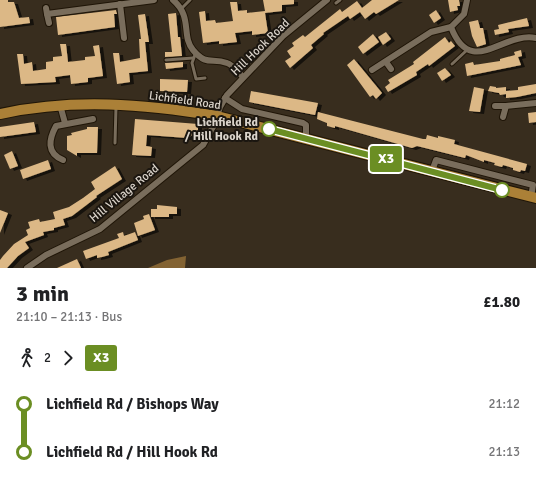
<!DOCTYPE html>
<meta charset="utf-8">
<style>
:root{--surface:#fff;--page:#f6f6f6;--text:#202124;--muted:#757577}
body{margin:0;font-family:Signika,sans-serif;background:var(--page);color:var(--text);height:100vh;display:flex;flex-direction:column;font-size:15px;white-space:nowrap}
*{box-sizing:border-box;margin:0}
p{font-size:13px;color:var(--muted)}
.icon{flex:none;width:22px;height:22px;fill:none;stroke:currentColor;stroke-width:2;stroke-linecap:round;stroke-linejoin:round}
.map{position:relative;height:268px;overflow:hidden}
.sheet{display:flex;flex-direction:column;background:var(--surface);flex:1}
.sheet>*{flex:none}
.badge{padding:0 8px;border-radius:3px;font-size:14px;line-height:26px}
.map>.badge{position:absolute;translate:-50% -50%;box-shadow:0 0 0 2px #fff}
.legs{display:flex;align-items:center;gap:6px;height:44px;padding:0 16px;font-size:13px}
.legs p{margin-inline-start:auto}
.head{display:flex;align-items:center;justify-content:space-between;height:68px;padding:0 16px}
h1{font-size:22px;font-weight:800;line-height:30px}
ul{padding:0 16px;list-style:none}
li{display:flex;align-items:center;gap:14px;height:48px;font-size:15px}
li i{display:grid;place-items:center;width:6px;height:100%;margin:0 5px;background:currentColor}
li i::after{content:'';width:10px;height:10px;margin:-5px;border:3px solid;border-radius:50%;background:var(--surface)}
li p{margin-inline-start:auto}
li:first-child i{background:linear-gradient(#0000 50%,currentColor 0)}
li:last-child i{background:linear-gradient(currentColor 50%,#0000 0)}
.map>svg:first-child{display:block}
.forest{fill:#836333}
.building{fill:#dcb886;filter:url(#shadow)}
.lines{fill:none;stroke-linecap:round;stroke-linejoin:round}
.service-casing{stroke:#1f1507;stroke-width:5}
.minor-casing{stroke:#1f1507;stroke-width:8}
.primary-casing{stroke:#1f1507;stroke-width:12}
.service{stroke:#796d5c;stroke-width:3}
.minor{stroke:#796d5c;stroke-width:6}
.primary{stroke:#ab8037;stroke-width:10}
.line-1-casing{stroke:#fff;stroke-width:9}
.line-1{stroke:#6b8e23;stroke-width:6}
.stop-1-dot{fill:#fff;stroke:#6b8e23;stroke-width:2}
.labels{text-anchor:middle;stroke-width:4;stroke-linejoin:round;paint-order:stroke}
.street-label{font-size:12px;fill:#dad3ca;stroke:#1b1610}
.stop-label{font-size:12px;font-weight:bold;fill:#dad3ca;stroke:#1b1610;text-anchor:end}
</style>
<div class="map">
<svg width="536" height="268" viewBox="0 0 536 268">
<defs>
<filter id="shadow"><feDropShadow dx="4" dy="2" stdDeviation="0" flood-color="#0009"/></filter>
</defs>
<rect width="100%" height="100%" fill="#382d1e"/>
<polygon class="forest" points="186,256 185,268 148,268 167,260"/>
<g class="building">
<polygon points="0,0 8,0 8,2 14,2 19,18 29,17 30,23 0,27"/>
<polygon points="263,0 294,0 294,4 282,5 282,11 265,13 268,33 252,35 252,31 235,33 237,42 219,44 219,41 203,43 199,12 205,11 206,21 215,20 216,23 233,21 230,2 237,2 238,11 247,10 247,13 265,11"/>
<polygon points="372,0 399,0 376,14 374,12 365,19 360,12 350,19 348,16 323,33 324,34 311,45 313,48 290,68 285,61 291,57 287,51 294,46 292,43 303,35 305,37 340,9 342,12 357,1 362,8"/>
<polygon points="448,0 459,0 460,6 457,6 458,10 450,12"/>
<polygon points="116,10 117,14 114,14 115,27 58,35 56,17"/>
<polygon points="436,10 441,18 434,23 429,15"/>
<polygon points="176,13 178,37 180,37 182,56 165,57 165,52 172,52 168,14"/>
<polygon points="145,14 149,42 145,42 148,71 129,73 130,82 117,84 113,53 119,53 120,62 140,58 139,39 141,39 138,15"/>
<polygon points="527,18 529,26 508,29 509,32 495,35 494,30 499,29 498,25"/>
<polygon points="478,20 480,28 483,28 486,44 477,47 472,36 469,22"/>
<polygon points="386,32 391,39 383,45 378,37"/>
<polygon points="373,34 379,42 363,54 358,47"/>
<polygon points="445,37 449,43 451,41 455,46 429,66 428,64 416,72 417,75 388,92 385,87 390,83 388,80 414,64 413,62"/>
<polygon points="60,44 66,44 68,62 85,60 85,57 95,56 93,46 99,45 103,76 88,78 88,82 71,84 70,75 55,77 56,82 21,84 17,54 23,54 24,64 32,62 33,71 46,69 46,62 53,61 53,57 62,56"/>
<polygon points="521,50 522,56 518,57 521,65 467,76 465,64 473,62 474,65 500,61 500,59 515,55 514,52"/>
<polygon points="354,59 382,93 376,99 373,95 370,97 347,65"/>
<polygon points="183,62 183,67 166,69 165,63"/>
<polygon points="445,68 451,75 442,81 437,73"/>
<polygon points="160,79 188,80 187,92 160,91"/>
<polygon points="536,84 536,93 517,97 506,98 506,94 500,95 499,93 488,91 490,86 496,87 496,88 506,87 506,91 518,90 518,87"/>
<polygon points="474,87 484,89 480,112 469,111"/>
<polygon points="251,91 318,103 315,115 249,102"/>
<polygon points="318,112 423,139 426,139 427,135 438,138 438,136 455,140 454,144 527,164 525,171 521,170 520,172 513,170 513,168 503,165 502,167 494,165 495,163 484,160 484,162 466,155 465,158 417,146 412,148 335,126 335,128 327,126 327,123 317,119"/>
<polygon points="536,112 536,122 529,123 528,113"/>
<polygon points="135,119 198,124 198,132 187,138 147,135 146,146 152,147 151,156 132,155"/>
<polygon points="34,122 36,132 0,137 0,127"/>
<polygon points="87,127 98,127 97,153 77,153 77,156 67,150 67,136 72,135 71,133 87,129"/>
<polygon points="12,151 18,166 10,169 4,155"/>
<polygon points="48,160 51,169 23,179 20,170"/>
<polygon points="115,166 122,179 96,196 97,197 72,216 63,219 65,225 54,228 54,230 43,232 44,235 25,242 29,248 18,256 7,268 0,268 0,260 3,256 14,244 28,235 26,230 30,228 28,222 39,219 40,222 55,219 53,212 69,207 83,198 95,189 91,182"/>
<polygon points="157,205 177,207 177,214 169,214 169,217 151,217 151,209 157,209"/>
<polygon points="0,210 8,213 0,233"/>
<polygon points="149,214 155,230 138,236 134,223 144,219 143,216"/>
<polygon points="123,232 124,236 135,232 138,240 108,252 109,255 102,257 97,258 97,255 86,259 83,251 119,238 117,234"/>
<polygon points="77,259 81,268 57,268"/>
</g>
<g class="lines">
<g class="service-casing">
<g id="service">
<polyline points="336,3 340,0"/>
<polyline points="181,9 190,0"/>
<polyline points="196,52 192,63 196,79 205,78"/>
<polyline points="166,60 193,58"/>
<polyline points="452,64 467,50"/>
<polyline points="115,143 116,107"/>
</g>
</g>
<g class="minor-casing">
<g id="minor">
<path d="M 173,0 C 193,17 181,36 193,50 C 207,67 212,57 227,63 C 233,65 238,72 243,77"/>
<path d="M 467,0 L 464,14 L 451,27 C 471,79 503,31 536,38"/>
<polyline points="120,4 124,38"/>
<polyline points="46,8 47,14 154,0"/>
<polyline points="47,14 49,23"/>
<polyline points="386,62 391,69"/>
<polyline points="372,70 431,32 451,27"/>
<polyline points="225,98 242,109 303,123 306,125 306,139"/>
<polyline points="60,105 65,123"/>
<polyline points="495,106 506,106"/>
<polyline points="503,117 506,106 536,103"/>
<path d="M 63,160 C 46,153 49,139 56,126 L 93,119"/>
<polyline points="432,171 436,160 533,185 531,197"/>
<polyline points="27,268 46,255 100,229 203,145 214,125 220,107 227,95 283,36 327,0"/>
</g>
</g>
<g class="primary-casing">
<path id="primary" d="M 0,114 C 74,98 144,104 217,116 L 536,198"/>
</g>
<use href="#service" class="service"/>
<use href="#minor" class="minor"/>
<use href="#primary" class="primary"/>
</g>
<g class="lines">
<g class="line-1-casing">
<polyline id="line-1" points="269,129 502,190"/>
</g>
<use href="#line-1" class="line-1"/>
</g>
<g class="stop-1-dot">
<circle cx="269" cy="129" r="7"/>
<circle cx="502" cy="190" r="7"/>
</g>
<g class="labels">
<g class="street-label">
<text transform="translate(260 47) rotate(-44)" y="4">Hill Hook Road</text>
<text transform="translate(185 100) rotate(8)" y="4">Lichfield Road</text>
<text transform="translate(124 193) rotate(-39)" y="4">Hill Village Road</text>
</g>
<g class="stop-label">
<text x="258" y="126">Lichfield Rd<tspan x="258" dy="14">/ Hill Hook Rd</tspan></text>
</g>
</g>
</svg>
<b class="badge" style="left:386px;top:159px;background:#6b8e23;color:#fff">X3</b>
</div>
<section class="sheet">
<div class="head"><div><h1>3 min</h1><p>21:10 – 21:13 · Bus</p></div><b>£1.80</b></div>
<div class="legs"><svg class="icon" aria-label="walk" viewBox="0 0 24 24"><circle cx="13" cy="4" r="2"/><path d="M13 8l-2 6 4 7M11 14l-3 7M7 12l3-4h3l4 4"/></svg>2<svg class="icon" aria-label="forward" viewBox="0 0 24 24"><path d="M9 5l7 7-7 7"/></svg><b class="badge" style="background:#6b8e23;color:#fff">X3</b></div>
<ul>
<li><i style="color:#6b8e23"></i><b>Lichfield Rd / Bishops Way</b><p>21:12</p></li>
<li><i style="color:#6b8e23"></i><b>Lichfield Rd / Hill Hook Rd</b><p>21:13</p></li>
</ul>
</section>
